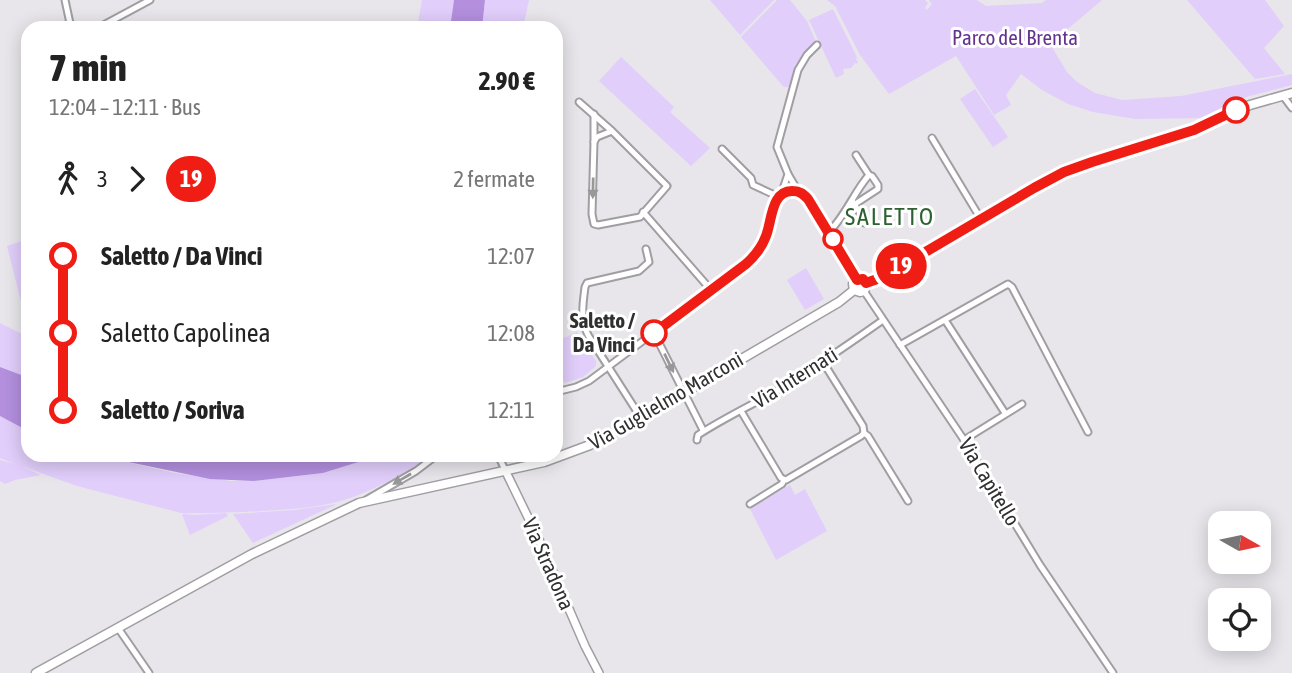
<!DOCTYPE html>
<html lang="it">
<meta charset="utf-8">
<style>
:root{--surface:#fff;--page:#f2f2f2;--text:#222;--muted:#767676}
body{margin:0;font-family:"Asap Condensed",sans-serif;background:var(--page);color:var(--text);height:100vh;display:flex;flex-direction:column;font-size:26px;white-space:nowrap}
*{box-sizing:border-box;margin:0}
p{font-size:23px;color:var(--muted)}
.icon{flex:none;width:38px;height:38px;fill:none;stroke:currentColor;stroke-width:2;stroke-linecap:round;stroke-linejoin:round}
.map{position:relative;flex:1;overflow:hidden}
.side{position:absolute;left:21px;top:21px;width:542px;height:441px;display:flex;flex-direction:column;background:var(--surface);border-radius:21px;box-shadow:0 4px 18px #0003}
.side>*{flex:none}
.badge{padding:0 14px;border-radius:23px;font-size:24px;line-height:46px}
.needle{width:46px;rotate:99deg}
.fabs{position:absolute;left:1208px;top:511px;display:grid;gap:14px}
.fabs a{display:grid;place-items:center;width:63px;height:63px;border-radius:14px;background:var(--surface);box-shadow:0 4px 18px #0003;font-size:35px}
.map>.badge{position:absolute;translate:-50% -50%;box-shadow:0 0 0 4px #fff}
.legs{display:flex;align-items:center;gap:10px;height:77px;padding:0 28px;font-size:23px}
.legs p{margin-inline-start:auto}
.head{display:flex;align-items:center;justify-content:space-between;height:119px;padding:0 28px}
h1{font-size:38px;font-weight:800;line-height:52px}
ul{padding:0 28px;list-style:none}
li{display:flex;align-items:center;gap:24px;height:77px;font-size:26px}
li i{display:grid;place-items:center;width:10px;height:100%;margin:0 9px;background:currentColor}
li i::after{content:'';width:18px;height:18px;margin:-9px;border:5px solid;border-radius:50%;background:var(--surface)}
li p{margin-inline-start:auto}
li:first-child i{background:linear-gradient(#0000 50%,currentColor 0)}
li:last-child i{background:linear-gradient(currentColor 50%,#0000 0)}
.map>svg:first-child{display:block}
.green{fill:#e1cefb}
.water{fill:#b38fde}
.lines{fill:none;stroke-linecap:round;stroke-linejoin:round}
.minor-casing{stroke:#a09ea3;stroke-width:9}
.tertiary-casing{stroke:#a09ea3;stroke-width:10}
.secondary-casing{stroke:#a09ea3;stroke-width:11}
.minor{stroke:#fff;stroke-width:5}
.tertiary{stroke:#fff;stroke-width:7}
.secondary{stroke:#fff;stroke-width:8}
.oneway{fill:#989898}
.line-1-casing{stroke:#fff;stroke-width:16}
.line-1{stroke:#f01d14;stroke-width:10}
.stop-1-dot{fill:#fff;stroke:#f01d14;stroke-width:3.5}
.labels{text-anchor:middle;stroke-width:6;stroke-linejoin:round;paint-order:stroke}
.park-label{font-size:21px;fill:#62328e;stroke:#fff}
.stop-label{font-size:21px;font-weight:bold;fill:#303031;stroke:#fff;text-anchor:end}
.street-label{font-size:21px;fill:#303031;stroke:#fff}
.quarter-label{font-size:24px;letter-spacing:2px;fill:#2c622f;stroke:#fff}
</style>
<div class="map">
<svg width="1292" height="673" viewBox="0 0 1292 673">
<rect width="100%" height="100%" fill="#e8e6eb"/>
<g class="green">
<polygon points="422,0 454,0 450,28 417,28"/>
<polygon points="485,0 529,0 523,28 482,28"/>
<polygon points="710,0 774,0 740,35"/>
<polygon points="777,0 790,0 807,21 816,42 796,64 789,87 784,87 781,84 741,37"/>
<polygon points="827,0 925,0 928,3 925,8 927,10 932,4 929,0 977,0 986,6 1042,3 1046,0 1102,0 1050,44 1067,72 1077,82 1095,93 1122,100 1181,96 1292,74 1292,85 1246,97 1227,108 1204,118 1135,119 1093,112 1068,104 1042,90 1021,74 1006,95 1011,105 994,115 956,56 889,94 860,55 835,6"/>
<polygon points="1187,0 1265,0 1284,26 1264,48 1285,74 1255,79"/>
<polygon points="833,9 855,53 857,58 856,60 858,61 857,64 855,63 851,68 843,69 844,74 836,78 809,20"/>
<polygon points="621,57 674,107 670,112 710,148 691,166 599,81"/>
<polygon points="975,89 1008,137 993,147 960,99"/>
<polygon points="28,239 28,300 23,309 7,246"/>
<polygon points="806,268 824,299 805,310 787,280"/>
<polygon points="0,323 28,337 28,379 24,376 0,367"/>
<polygon points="577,332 596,361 596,366 583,377 565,383 557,374 557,341"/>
<path d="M 0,416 L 28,431 L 28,455 L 95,455 L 175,473 L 231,481 L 253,481 L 323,473 L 381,455 L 432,455 C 404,474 374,491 341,501 C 311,509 277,510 245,512 C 224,512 202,514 181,513 L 77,486 L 21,466 L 41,475 L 15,480 L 5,484 L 0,481 L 0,460 L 15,464 L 0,458 Z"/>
<polygon points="790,485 795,495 805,489 827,531 776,560 750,509"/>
<polygon points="337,504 253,543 233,514 294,510"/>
<polygon points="226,513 228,516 190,535 182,514 195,515"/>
</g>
<g class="water">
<polygon points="454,0 485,0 482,28 450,28"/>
<polygon points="0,367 24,376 28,379 28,431 0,416"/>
<polygon points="95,455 381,455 323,473 253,481 210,479"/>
</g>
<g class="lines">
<g class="minor-casing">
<g id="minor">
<polyline points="65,0 71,28"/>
<polyline points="98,28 150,0"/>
<polyline points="1283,96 1292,108"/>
<polyline points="579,102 612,131 667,186 640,217 598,225 594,224 592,214 594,142 597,137 612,131"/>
<polyline points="932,138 979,216"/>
<polyline points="594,142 594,114"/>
<polyline points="722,149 751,178 753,185 779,197"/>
<polyline points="788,174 798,191"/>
<polyline points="781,195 788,174 777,147 798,70 807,55 817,45"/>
<polyline points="853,202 865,221 864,223"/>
<polyline points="846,210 878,189 878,185 872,176 869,175 856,155"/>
<polyline points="643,212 711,290"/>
<path d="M 829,232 C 846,215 854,192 869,175"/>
<polyline points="864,291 964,440 1040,565 1113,673"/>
<polyline points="945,320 1005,413"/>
<polyline points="654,333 703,430"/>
<polyline points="900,345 1008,284 1012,287 1088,432"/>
<polyline points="823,362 863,426 864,433 868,436 908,501"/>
<path d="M 556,392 L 576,387 L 589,381 L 746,264 C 755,256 762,247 766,236 C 773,219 777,170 808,199 L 857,280"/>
<polyline points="741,411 781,478 786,480 861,436 864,433"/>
<path d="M 641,418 L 588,335 C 580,319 583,303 585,287 L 587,283 L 639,271 L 649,262 L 646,249"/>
<path d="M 697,440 L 698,435 C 722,419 752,405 778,390 C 815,368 849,344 883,320"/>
<polyline points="964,440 1022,404"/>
<polyline points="498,455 505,470"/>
<polyline points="366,500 416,471 437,455"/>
<polyline points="750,504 782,484 784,480"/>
<polyline points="118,628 149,673"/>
</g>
</g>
<g class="tertiary-casing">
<polyline id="tertiary" points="505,470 540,542 585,646 599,673"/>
</g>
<g class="secondary-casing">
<g id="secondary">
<polyline points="866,283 882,277 1034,188 1064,172 1092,162 1194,130 1250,105 1292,93"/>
<polyline points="36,673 252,554 359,503 544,462 590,445 641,418 839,302 854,290 853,284 857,280 861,279 865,281 866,286 864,291 860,292 854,290"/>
</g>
</g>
<use href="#minor" class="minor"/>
<use href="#tertiary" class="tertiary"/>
<use href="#secondary" class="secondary"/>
</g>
<defs><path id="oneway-solid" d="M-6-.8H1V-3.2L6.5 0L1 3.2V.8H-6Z" transform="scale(1.75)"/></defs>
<g class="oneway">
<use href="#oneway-solid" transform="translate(593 188) rotate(91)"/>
<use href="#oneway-solid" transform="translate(669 363) rotate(64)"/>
<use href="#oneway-solid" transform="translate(402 479) rotate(150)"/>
</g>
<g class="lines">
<g class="line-1-casing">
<path id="line-1" d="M 654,333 L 746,264 C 755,256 762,247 766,236 C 772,221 771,190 793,191 C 800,191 803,194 808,199 L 857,280 L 863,279 L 866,283 L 883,277 L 1034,188 L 1064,172 L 1092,162 L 1194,130 L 1236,110"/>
</g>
<use href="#line-1" class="line-1"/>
</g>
<g class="stop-1-dot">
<circle cx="1236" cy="110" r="12"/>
<circle cx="833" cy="239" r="9"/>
<circle cx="654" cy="333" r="12"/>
</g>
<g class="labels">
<g class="park-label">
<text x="1015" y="45">Parco del Brenta</text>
</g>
<g class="stop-label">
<text x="635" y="328">Saletto /<tspan x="635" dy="24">Da Vinci</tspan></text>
</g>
<g class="street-label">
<text transform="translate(795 378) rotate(-32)" y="7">Via Internati</text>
<text transform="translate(666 401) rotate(-30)" y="7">Via Guglielmo Marconi</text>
<text transform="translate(989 482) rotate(59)" y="7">Via Capitello</text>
<text transform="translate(548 564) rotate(66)" y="7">Via Stradona</text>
</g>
<g class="quarter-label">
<text x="890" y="225">SALETTO</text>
</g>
</g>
</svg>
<div class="fabs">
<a><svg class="needle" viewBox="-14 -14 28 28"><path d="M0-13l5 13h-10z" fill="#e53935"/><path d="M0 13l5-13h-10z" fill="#767676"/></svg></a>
<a><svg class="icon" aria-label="locate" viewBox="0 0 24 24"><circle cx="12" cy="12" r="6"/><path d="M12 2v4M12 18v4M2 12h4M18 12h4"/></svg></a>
</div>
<b class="badge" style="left:901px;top:266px;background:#f01d14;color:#fff">19</b>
<section class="side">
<div class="head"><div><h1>7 min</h1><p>12:04 – 12:11 · Bus</p></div><b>2.90 €</b></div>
<div class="legs"><svg class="icon" aria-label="walk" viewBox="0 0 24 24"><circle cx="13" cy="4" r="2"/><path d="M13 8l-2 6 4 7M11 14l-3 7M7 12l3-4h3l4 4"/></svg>3<svg class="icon" aria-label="forward" viewBox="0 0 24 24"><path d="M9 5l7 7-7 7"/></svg><b class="badge" style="background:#f01d14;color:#fff">19</b><p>2 fermate</p></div>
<ul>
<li><i style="color:#f01d14"></i><b>Saletto / Da Vinci</b><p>12:07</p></li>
<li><i style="color:#f01d14"></i><span>Saletto Capolinea</span><p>12:08</p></li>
<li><i style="color:#f01d14"></i><b>Saletto / Soriva</b><p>12:11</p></li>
</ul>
</section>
</div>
